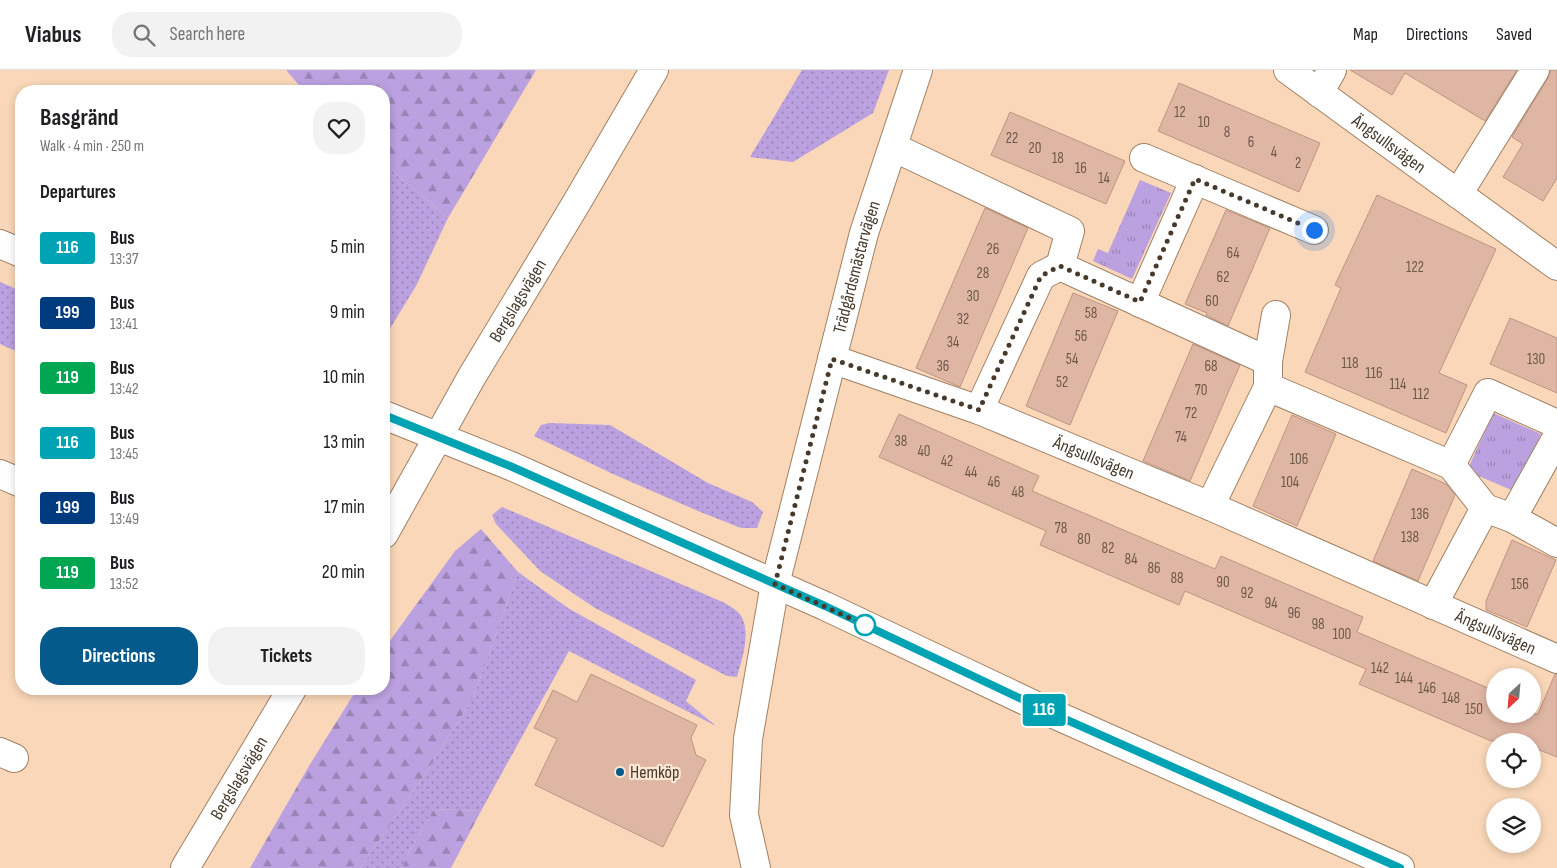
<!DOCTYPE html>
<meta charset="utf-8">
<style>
:root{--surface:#fff;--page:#f2f2f2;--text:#202124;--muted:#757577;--line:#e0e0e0;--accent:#055a8c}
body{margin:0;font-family:"Sofia Sans Condensed",sans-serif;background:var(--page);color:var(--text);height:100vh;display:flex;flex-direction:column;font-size:19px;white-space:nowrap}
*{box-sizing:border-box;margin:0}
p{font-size:16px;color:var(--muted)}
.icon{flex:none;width:28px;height:28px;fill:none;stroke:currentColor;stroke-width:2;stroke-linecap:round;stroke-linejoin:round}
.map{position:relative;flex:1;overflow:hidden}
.side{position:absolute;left:15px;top:15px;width:375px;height:610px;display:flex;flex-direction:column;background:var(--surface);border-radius:20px;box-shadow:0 2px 8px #0003}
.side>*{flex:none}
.badge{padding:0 10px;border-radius:4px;font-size:18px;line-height:32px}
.needle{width:32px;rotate:206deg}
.buttons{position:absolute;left:1486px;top:598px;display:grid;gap:10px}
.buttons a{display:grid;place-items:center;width:55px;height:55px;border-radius:50%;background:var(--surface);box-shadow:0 2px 8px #0003;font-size:25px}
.you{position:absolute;width:25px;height:25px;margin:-12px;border:4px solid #fff;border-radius:50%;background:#1a73e8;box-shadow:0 0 0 8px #1a73e833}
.map>.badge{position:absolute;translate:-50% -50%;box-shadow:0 0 0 2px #fff}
h2{padding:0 25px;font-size:19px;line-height:45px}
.round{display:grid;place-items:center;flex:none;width:52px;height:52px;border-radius:20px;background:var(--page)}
.headline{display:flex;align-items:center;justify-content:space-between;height:85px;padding:0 25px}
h1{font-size:24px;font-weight:700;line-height:38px}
.action{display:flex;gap:10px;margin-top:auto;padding:10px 25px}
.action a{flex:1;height:58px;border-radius:20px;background:var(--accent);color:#fff;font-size:20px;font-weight:700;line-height:58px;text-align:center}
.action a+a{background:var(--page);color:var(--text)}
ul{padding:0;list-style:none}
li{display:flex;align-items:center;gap:15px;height:65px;padding:0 25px}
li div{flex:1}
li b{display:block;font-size:19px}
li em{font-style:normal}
li .badge{min-width:55px;font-weight:700;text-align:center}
header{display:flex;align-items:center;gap:30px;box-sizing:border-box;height:70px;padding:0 25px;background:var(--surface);border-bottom:1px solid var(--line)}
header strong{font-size:24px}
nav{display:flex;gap:28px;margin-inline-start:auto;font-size:18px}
.search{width:350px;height:45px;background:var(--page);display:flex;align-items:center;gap:12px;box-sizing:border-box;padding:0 18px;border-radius:20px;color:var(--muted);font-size:19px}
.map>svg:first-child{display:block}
.grass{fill:url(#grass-dots)}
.forest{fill:url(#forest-firs)}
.park{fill:url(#park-tufts)}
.building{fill:#dfb5a3;stroke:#be9584}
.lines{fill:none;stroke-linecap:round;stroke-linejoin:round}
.street-casing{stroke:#a08165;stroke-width:30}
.secondary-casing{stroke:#a08165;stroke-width:30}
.street{stroke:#fff;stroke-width:28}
.secondary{stroke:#fff;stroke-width:28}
.line-casing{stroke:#fff;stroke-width:11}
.line{stroke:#00a3b4;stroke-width:8}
.walk{stroke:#473a2d;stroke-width:5;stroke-dasharray:0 9}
.stop-dot{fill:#fff;stroke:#00a3b4;stroke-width:2.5}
.poi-dot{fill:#055a8c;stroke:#fce7d5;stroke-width:2}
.labels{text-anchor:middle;stroke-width:4.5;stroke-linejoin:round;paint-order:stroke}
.number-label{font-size:15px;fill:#6d594a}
.street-label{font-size:18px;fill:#473a2d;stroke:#fce7d5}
.poi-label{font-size:18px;fill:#473a2d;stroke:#fce7d5;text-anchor:start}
</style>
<header>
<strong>Viabus</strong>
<div class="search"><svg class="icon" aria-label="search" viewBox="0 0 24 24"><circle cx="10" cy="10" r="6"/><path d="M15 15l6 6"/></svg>Search here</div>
<nav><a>Map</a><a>Directions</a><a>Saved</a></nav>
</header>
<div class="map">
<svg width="1557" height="798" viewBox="0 0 1557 798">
<defs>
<pattern id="grass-dots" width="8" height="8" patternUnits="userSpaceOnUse" patternTransform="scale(1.25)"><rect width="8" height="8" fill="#bba1df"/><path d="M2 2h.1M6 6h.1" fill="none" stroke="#9a84b5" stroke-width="1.8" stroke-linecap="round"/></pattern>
<pattern id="forest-firs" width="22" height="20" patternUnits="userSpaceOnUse" patternTransform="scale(1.25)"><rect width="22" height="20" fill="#bba1df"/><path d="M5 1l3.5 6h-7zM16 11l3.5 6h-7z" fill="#9a84b5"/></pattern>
<pattern id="park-tufts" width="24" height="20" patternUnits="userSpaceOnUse" patternTransform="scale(1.25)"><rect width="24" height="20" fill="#bba1df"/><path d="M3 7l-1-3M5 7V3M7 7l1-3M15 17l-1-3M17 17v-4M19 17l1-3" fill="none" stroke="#9a84b5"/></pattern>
</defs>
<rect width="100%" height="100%" fill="#f9d7b8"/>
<g class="grass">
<polygon points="802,0 889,0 873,43 793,92 750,87"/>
<polygon points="384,94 448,148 416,216 389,260 384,261"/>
<polygon points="0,212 21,221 21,286 20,283 0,274"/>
<polygon points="549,353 610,355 708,413 752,432 763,442 757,458 741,458 698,441 613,404 534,366 541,355"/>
<path d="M 502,437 L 725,533 C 729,536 735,539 738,542 C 753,558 742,589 737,607 L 727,606 L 595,538 L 540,501 L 496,454 L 492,445 Z"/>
<polygon points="518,502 568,538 696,610 686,631 716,656 569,581 481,741 434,739 410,780 402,798 360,798 422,709 473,628"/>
</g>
<g class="forest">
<polygon points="286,0 536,0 448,148 384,94 384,21 304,21"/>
<polygon points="481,459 518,502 473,628 422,709 360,798 250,798 309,696 357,619 384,619 384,579 455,481"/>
<polygon points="434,739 481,741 451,798 402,798 410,780"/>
</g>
<g class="park">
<polygon points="1140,110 1171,123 1132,209 1093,191 1098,179 1108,183"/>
<polygon points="1493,343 1541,364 1516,422 1467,401"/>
</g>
<g class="building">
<polygon points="1350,0 1517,0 1485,51 1405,3 1392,25"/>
<polygon points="1551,0 1557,0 1557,108 1543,131 1503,107 1523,74 1512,67 1548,8"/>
<polygon points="1179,13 1320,73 1299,122 1158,61"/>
<polygon points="1010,42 1125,91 1106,134 991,85"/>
<polygon points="1377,125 1496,179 1439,303 1467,315 1446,363 1305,302 1341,218 1335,215"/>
<polygon points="985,138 1028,158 960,317 916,298"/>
<polygon points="1226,140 1270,158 1228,256 1206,245 1207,243 1185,234"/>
<polygon points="1073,223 1118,241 1070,355 1026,336"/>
<polygon points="1510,248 1557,268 1557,323 1490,294"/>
<polygon points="1193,274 1240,295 1190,411 1143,391"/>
<polygon points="899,344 1039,406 1032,421 1215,499 1221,486 1363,547 1357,562 1495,621 1495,644 1538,644 1555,604 1557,604 1557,687 1532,677 1532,671 1491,671 1359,614 1366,599 1185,521 1179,535 1040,475 1046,461 879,387"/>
<polygon points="1292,345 1336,364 1297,456 1253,436"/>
<polygon points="1412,399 1446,414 1455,425 1418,511 1373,491"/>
<polygon points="1512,470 1556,490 1527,557 1486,540 1486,531"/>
<polygon points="591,604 697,655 691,668 696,685 706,690 663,777 535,715 557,669 534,658 553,620 577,632"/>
</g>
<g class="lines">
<g class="street-casing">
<g id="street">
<path id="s1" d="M 1288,0 L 1557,196"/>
<polyline points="1319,23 1332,0"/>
<polyline points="893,77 1070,161 1060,196 1268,291 1268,317 1451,395 1485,438 1512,448 1557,473"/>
<polyline points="1144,88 1314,160"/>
<polyline points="1458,124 1535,0"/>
<polyline points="1140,233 1195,109"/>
<path id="s2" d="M 832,289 L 979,340 L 1210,436 L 1557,589"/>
<polyline points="1268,291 1276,245"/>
<polyline points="979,340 1041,206 1060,196"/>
<polyline points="1451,395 1488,323 1557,354"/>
<polyline points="0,404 21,413"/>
<polyline points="1210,436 1268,317"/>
<polyline points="1512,448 1557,367"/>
<polyline points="1433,535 1485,438"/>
<polyline points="0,682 14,688"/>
<path id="s3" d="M 756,798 L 744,745 L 748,669 L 775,514 L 864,163 L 918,0"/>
</g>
</g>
<g class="secondary-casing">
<g id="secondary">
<polyline points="0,174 21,183"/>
<polyline points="384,345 511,396 737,497 825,536 1049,642 1400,798"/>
<path id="s4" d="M 384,464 L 471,308 L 577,132 L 654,0"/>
<path id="s5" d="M 185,798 L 292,619"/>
</g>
</g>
<use href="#street" class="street"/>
<use href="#secondary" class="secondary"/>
</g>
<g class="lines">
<g class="line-casing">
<polyline id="line" points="384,345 510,396 737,497 825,536 1049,642 1400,798"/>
</g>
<use href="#line" class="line"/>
<polyline class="walk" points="865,555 775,514 832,289 979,340 1041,206 1060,196 1140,232 1195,109 1314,160"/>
</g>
<circle class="stop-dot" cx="865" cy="555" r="10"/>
<circle class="poi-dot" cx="620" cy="702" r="5"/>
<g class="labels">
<g class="number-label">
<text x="1180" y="47">12</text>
<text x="1204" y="57">10</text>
<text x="1227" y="67">8</text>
<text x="1012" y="73">22</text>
<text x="1251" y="77">6</text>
<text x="1035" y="83">20</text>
<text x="1274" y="87">4</text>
<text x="1058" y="93">18</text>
<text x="1298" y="98">2</text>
<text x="1081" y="103">16</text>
<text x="1104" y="113">14</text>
<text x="993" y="184">26</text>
<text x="1233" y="188">64</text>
<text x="1415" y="202">122</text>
<text x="983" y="208">28</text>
<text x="1223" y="212">62</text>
<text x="973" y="231">30</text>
<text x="1212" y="236">60</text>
<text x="1091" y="248">58</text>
<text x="963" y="254">32</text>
<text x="1081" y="271">56</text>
<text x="953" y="277">34</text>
<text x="1072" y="294">54</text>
<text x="1536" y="294">130</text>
<text x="1350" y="298">118</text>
<text x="943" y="301">36</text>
<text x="1211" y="301">68</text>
<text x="1374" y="308">116</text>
<text x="1062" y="317">52</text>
<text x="1398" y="319">114</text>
<text x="1201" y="325">70</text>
<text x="1421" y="329">112</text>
<text x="1191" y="348">72</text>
<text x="1181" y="372">74</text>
<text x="901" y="376">38</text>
<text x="924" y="386">40</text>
<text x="1299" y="394">106</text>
<text x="947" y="396">42</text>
<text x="971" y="407">44</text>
<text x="994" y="417">46</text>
<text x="1290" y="417">104</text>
<text x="1018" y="427">48</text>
<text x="1420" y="449">136</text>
<text x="1061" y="463">78</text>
<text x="1410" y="472">138</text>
<text x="1084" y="474">80</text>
<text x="1108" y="483">82</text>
<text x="1131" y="494">84</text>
<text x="1154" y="503">86</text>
<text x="1177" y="513">88</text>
<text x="1223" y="517">90</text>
<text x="1520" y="519">156</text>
<text x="1247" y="528">92</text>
<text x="1271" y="538">94</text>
<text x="1294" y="548">96</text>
<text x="1318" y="559">98</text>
<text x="1342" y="569">100</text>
<text x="1380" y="603">142</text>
<text x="1404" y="613">144</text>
<text x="1427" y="623">146</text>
<text x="1451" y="633">148</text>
<text x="1474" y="644">150</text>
</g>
<g class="street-label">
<text dy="6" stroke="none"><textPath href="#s1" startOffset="125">Ängsullsvägen</textPath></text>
<text dy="6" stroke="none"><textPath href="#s3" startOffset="615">Trädgårdsmästarvägen</textPath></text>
<text dy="6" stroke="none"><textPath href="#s4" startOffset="269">Bergslagsvägen</textPath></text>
<text dy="6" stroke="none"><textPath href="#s2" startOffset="280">Ängsullsvägen</textPath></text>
<text dy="6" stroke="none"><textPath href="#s2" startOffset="718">Ängsullsvägen</textPath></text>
<text dy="6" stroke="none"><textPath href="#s5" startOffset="105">Bergslagsvägen</textPath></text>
</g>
<g class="poi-label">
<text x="630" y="708">Hemköp</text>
</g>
</g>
</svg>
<div class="buttons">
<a><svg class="needle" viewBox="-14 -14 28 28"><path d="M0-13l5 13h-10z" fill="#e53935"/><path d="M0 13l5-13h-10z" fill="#757577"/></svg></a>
<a><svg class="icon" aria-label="locate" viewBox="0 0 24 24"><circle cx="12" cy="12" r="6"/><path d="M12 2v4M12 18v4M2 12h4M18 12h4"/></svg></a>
<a><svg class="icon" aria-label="layers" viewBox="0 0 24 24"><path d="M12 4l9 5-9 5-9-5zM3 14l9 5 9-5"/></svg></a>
</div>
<div class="you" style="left:1314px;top:160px"></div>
<b class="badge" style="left:1044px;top:640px;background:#00a3b4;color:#fff">116</b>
<section class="side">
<div class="headline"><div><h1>Basgränd</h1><p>Walk · 4 min · 250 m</p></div><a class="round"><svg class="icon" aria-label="heart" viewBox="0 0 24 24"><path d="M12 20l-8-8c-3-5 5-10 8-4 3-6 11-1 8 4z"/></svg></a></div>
<h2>Departures</h2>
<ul>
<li><span class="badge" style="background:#00a3b4;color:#fff">116</span><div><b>Bus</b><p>13:37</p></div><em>5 min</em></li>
<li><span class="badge" style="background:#003b80;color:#fff">199</span><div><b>Bus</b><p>13:41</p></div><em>9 min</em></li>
<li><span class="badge" style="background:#00a651;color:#fff">119</span><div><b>Bus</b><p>13:42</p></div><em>10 min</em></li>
<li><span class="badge" style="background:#00a3b4;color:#fff">116</span><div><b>Bus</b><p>13:45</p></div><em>13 min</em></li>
<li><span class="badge" style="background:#003b80;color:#fff">199</span><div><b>Bus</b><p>13:49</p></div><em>17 min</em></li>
<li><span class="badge" style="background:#00a651;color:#fff">119</span><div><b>Bus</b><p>13:52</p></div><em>20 min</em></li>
</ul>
<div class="action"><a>Directions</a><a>Tickets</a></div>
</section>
</div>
